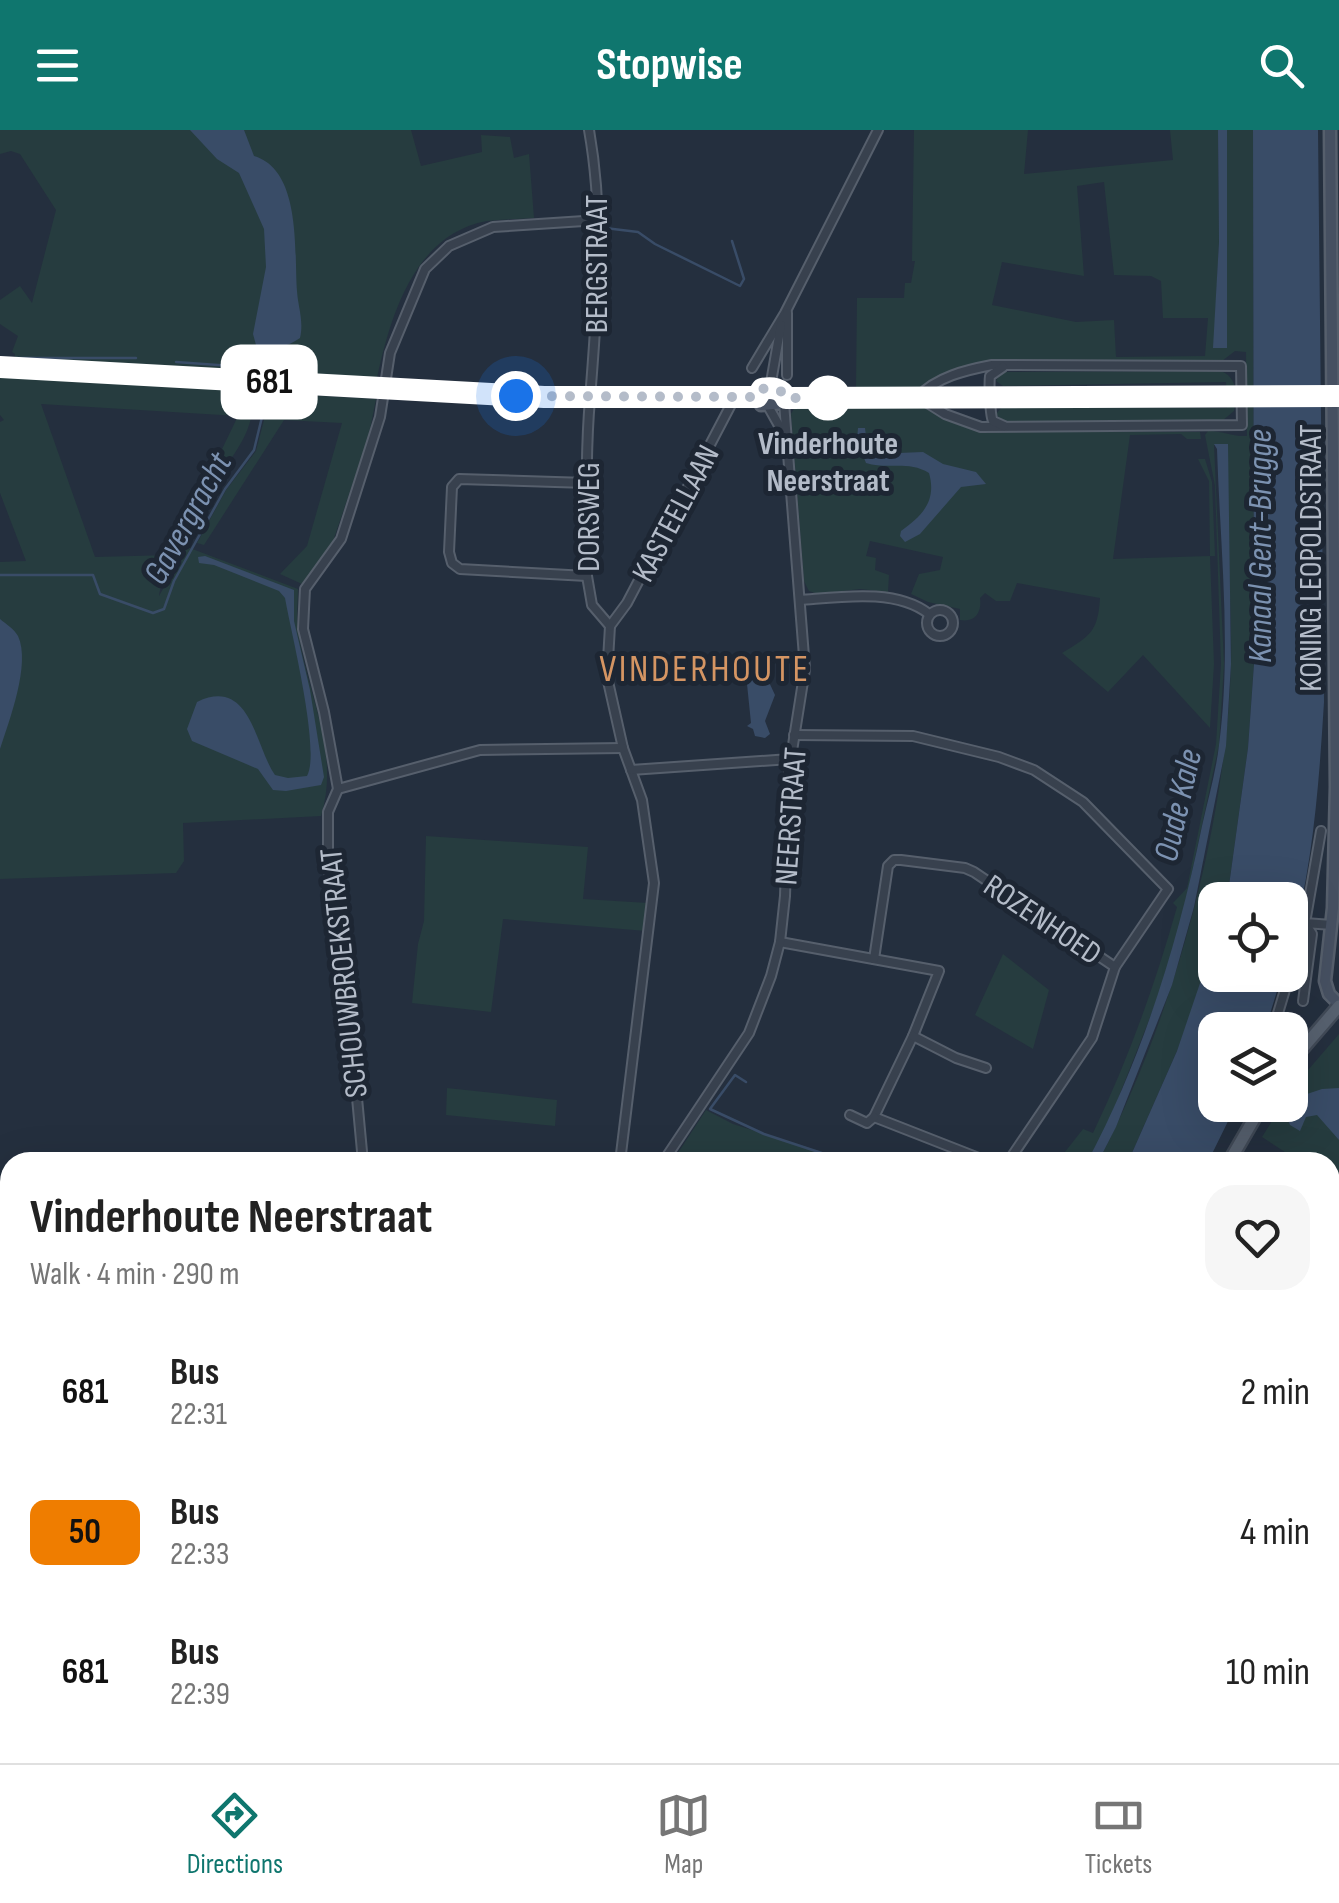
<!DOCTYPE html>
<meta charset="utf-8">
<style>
:root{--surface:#fff;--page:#f6f6f6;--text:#222;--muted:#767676;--line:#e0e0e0;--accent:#0f766e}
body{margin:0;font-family:"Sofia Sans Condensed",sans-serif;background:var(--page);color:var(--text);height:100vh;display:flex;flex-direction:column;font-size:38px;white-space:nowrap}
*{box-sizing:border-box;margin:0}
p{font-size:32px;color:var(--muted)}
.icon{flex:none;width:55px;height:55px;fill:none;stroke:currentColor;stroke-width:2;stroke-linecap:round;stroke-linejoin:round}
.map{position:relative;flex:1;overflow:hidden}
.panel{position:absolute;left:0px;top:1022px;width:1340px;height:612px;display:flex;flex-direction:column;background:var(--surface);border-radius:30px 30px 0 0;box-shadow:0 10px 40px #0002}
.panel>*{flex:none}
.badge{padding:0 20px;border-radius:15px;font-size:35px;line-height:65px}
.controls{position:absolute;left:1198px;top:752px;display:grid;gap:20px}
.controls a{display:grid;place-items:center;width:110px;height:110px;border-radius:20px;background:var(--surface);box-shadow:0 10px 40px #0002;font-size:50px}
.you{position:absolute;width:50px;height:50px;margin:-25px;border:8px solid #fff;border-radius:50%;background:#1a73e8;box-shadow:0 0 0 15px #1a73e833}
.map>.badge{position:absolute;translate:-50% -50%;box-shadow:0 0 0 5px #fff}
.round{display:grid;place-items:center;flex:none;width:105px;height:105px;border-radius:30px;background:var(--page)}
.overview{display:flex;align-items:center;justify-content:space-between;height:170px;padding:0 30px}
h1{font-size:48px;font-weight:700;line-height:75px}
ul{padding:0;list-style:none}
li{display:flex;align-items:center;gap:30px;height:140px;padding:0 30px}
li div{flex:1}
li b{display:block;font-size:38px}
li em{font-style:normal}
li .badge{min-width:110px;font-weight:700;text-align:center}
header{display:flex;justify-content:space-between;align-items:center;height:130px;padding:0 30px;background:var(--accent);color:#fff;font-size:45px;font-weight:700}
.tab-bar{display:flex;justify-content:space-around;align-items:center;height:140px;border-top:2px solid var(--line);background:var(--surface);font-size:28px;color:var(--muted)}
.tab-bar a{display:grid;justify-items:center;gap:5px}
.tab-bar .current{color:var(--accent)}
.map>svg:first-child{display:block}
.green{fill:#263c3f;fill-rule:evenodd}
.water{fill:#394c67}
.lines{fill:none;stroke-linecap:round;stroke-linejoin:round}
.stream{stroke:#394c67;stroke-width:2.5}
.canal{stroke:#394c67;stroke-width:8}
.street-casing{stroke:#565f6c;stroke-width:12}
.secondary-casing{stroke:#565f6c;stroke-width:15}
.primary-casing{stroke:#414a57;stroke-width:16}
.street{stroke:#38414e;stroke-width:8}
.secondary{stroke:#465061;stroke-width:10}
.primary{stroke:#56606e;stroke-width:11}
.secondary-bridge-casing{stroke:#565f6c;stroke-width:15;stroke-linecap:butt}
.secondary-bridge{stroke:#465061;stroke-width:10}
.line-casing{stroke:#fff;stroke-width:22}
.line{stroke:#fff;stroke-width:15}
.walk{stroke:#b4bcc9;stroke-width:10;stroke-dasharray:0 18}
.stop-dot{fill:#fff;stroke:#fff;stroke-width:5}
.labels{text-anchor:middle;stroke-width:10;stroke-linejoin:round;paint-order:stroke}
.street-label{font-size:32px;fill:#b4bcc9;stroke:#1d2633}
.stop-label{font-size:32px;font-weight:bold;fill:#b4bcc9;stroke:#1d2633}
.water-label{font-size:35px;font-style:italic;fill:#7c92b1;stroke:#1d2633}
.quarter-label{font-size:38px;letter-spacing:2.5px;fill:#d59563;stroke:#1d2633}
</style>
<header><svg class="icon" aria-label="menu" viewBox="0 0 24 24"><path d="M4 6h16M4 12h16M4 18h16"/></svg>Stopwise<svg class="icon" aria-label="search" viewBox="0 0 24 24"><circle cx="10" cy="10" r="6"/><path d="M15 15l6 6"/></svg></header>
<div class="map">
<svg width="1339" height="1633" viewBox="0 0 1339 1633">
<rect width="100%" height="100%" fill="#242f3e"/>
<g class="green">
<path d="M 0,0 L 411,0 L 421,36 L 482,22 L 481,5 L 510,7 L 514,28 L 529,24 L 534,88 C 519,89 503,89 487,91 C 413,104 389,190 376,253 L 14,233 L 15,224 L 12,222 L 18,206 L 0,194 L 0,170 L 20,156 L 32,173 L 56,80 L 20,24 L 11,21 L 0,24 Z"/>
<path d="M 914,0 L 1028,0 L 1024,44 L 1173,30 L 1170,0 L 1218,0 L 1219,112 L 1214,217 L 1226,217 L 1227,0 L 1253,0 L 1254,534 L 1248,618 L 1227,770 L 1215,770 L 1215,809 L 1198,864 L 1177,921 L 1128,1032 L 1098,1032 C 1173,890 1226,696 1231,535 C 1232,485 1228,434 1227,383 C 1227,361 1223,336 1227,315 L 1214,315 L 1224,534 L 1219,615 L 1185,775 L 1164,852 L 1108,994 L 1087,1032 L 1057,1032 L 1083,999 L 1093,1003 C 1128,930 1155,855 1177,777 L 1173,773 L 1187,758 L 1216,614 L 1221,534 L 1215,356 L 1205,305 L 1208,301 C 1223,301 1233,307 1247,306 L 1246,222 L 1235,221 L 1222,231 L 992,232 L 965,238 L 920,257 L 856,257 L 857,168 L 904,168 L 905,153 L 911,153 L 915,131 L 912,131 ZM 1104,52 L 1114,145 L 1151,146 L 1161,151 L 1163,188 L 1208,188 L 1205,226 L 1116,227 L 1114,190 L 1076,192 L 992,175 L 1002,132 L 1084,146 L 1077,56 Z"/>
<path d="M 1221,241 C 1238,248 1237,265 1234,281 L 1222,291 L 1004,292 L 996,284 L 1002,277 L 1227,278 L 1226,252 L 1003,256 L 996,251 L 1001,242 Z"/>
<path d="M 0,246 L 253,261 C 256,297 238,319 219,346 C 200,373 163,436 159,466 L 187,417 L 298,459 C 298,472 296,486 298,499 C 306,563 341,621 321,686 L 183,693 L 184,731 L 176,743 L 0,749 L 0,432 L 26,431 L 0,363 L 0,292 L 4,290 L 0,285 ZM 41,274 L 238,286 L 171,425 L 95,427 Z"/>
<polygon points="271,263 376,269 368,309 332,414 302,454 280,444 307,416 342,293 284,290 204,415 197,413 226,360 256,321"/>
<path d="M 796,275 L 922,277 L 985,301 L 1200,302 L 1201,309 L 1187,309 L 1181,304 L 1130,305 L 1113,429 L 1210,426 L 1209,351 L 1198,329 L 1205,329 L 1212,352 L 1215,426 L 1210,426 L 1214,534 L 1210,598 L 1143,525 L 1108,562 L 1062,523 C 1090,506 1098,502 1100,468 L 1017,453 L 1010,471 L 996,471 L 985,463 L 980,468 C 982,481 976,493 960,490 L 960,479 L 928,472 L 911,464 L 919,444 L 940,440 L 943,427 L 870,411 L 866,426 L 876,428 L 875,440 L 889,445 L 888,462 L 860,459 L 818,464 L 809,461 L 804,451 L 791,284 Z"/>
<polygon points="426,706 588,717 583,769 648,773 646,801 503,789 491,882 412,873 418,814 424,791"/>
<polygon points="1003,824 1049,860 1033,919 975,885"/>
<polygon points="1339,904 1339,1070 1332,1072 1330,1032 1300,1032 1262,1007 1282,975 1290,975 1290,961"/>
<polygon points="447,958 557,970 555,996 446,985"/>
<polygon points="706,980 733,994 854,1032 672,1032"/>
<polygon points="1339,1135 1339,1291 1330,1294 1330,1156"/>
<polygon points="1339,1403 1339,1633 1203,1633 1199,1625 1330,1625 1330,1411"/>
<polygon points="10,1530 10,1625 253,1625 255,1633 0,1633 0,1538"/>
<polygon points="453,1625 700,1625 694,1633 449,1633"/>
</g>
<g class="water">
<path d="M 190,0 L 244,0 L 254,26 C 302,40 294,123 297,161 C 298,177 304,191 300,208 C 285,218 274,220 256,215 L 253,204 L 266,137 L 264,99 L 239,43 L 217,29 Z"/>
<polygon points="1218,0 1227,0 1227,218 1213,218 1219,112"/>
<path d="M 1253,0 L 1318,0 L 1324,572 C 1319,653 1313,739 1290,818 L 1290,770 L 1227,770 L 1248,618 L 1254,534 Z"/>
<path d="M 858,298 L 865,298 L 867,315 L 874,324 L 923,322 L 943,334 L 976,342 L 986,354 L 961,357 L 920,404 L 905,412 L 900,406 L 901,401 C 922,386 937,371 929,343 C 908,330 888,340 866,333 L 857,310 Z"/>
<path d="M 1214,314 L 1228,314 L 1231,534 L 1226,616 L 1194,777 L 1172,855 L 1116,997 L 1098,1032 L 1087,1032 C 1143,927 1178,813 1202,696 C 1208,669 1216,642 1219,615 C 1232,518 1220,416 1217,319 Z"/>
<path d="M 205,426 L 294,460 L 294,491 L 310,560 L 324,647 L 321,655 L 286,661 L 273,660 L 258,639 L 192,611 L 187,599 L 197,572 C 251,546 255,617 275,645 L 288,648 L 307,646 C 321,621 291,502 285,468 L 279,461 L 214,435 L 199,433 L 198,427 Z"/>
<path d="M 0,489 C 6,494 14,499 18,506 C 31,534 9,591 0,619 Z"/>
<polygon points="755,547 768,550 775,565 765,591 770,604 765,608 755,606 753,599 747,596 751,593 747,554"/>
<polygon points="1215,809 1215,845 1282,845 1265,900 1215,900 1215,975 1236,975 1208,1032 1128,1032 1177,921"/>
<polygon points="1339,958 1339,1010 1317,985 1306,987 1300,1001 1290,995 1286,985 1292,969 1322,959"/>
</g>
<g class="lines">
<g class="stream">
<polyline points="605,98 638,102 655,114 740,156 744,149 732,111"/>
<polyline points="277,219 280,238"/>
<polyline points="16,228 136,228"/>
<polyline points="176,232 274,239"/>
<polyline points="16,245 121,251"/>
<polyline points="127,251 251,258"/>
<polyline points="0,445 93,445 100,464 153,483 164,479 174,451 225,359 254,320 268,262"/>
<polyline points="746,952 735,945 710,979 764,1004 849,1032"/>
</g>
<polyline class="canal" points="1330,1299 1339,1295"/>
<g class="street-casing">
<g id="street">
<path d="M 589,0 C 605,90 597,178 590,269 C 585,327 587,387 587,446 L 592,475 L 610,496 L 607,547 L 623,618 L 642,670 L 654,753 L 620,1032"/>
<path d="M 992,235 L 1241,236 L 1242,295 L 981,297 L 945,284 L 918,267 C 936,247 966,240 992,235 Z"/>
<path d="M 1003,237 L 990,246 C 989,253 990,286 993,291 L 1004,296"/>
<polyline points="752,238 785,183 878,0"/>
<polyline points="787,245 787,183"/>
<polyline points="770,258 781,195"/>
<polyline points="768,276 786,308"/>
<polyline points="587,446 460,439 452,433 449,422 452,357 459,349 587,353"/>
<path d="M 800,470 C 840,467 896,458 929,484"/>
<circle cx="940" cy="493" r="13"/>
<polyline points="610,496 627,473 735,267"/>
<polyline points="794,605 913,606 999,627 1034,640 1083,672 1168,759 1115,837 1092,908 1008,1032"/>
<polyline points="631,640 790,629"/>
<polyline points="338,659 480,620 623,618"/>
<polyline points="1321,701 1305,793 1332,795"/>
<polyline points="780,812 939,841 913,906 874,987 989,1032"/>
<polyline points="874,829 888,736 894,730 901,730 965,738 974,742 1115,837"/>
<polyline points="1303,871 1312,804 1305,793"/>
<polyline points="1273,900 1305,793"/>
<polyline points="913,906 956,928 986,938"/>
<polyline points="850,985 867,993 874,987"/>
<polyline points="363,1032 353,925 337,845 328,729 328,682 338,659 324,582 303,499 305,459 341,409 380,287 390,223 425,139 449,116 493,97 599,90"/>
<polyline points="663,1032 749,903 771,846 780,812 785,766 789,640 805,539 784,273"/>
<polyline points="1330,1309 1339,1306"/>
<polyline points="360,1625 362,1633"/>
<polyline points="1121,1625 1125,1633"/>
<polyline points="441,1633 445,1625"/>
</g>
</g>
<g class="secondary-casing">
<g id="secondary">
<polyline points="1330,0 1336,657 1333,778 1325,851 1329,864 1339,874"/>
<polyline points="0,237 544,267 757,267 761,275 784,273 787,268"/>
<path d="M 757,267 L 762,259 C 771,257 782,258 787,268 L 1210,266"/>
</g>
</g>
<g class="primary-casing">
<g id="primary">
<polyline points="1290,933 1339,876"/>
<polyline points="1229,1032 1262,975"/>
<polyline points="866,1633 871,1625"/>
</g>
</g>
<use href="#street" class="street"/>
<use href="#secondary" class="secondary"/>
<use href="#primary" class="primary"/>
<g class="secondary-bridge-casing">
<polyline id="secondary-bridge" points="1210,266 1339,266"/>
</g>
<use href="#secondary-bridge" class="secondary-bridge"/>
</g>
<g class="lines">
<g class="line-casing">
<path id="line" d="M 0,237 L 544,267 L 757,267 L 762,259 C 771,257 782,258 786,268 L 1339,266"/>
</g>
<use href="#line" class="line"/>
<path class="walk" d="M 516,266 L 757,267 L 762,259 C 771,257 782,258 786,268 L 833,268 L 828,268"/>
</g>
<circle class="stop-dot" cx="828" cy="268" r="20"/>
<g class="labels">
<g class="street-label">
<text transform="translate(596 134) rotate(-90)" y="11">BERGSTRAAT</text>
<text transform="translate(675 383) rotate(-62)" y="11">KASTEELLAAN</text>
<text transform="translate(588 387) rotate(-90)" y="11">DORSWEG</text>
<text transform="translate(1310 428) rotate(-90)" y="11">KONING LEOPOLDSTRAAT</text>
<text transform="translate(790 686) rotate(-86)" y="11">NEERSTRAAT</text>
<text transform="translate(1043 789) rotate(34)" y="11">ROZENHOED</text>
<text transform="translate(343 843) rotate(-96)" y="11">SCHOUWBROEKSTRAAT</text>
</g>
<g class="stop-label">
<text x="828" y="324">Vinderhoute<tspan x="828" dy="37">Neerstraat</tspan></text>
</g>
<g class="water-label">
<text transform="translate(187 388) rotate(-61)" y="12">Gavergracht</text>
<text transform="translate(1259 416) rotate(-90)" y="12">Kanaal Gent-Brugge</text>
<text transform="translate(1177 675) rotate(-77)" y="12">Oude Kale</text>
</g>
<g class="quarter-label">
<text x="705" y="551">VINDERHOUTE</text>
</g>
</g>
</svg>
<div class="controls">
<a><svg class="icon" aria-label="locate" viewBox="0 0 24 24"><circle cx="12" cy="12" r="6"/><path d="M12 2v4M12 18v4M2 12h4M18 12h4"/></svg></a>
<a><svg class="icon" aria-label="layers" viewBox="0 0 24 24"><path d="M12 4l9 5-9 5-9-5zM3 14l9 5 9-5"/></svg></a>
</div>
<div class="you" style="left:516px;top:266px"></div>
<b class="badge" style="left:269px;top:252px;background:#fff;color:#111">681</b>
<section class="panel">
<div class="overview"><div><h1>Vinderhoute Neerstraat</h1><p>Walk · 4 min · 290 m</p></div><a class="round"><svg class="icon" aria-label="heart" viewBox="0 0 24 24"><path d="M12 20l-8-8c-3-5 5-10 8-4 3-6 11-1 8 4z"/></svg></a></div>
<ul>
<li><span class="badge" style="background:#fff;color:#111">681</span><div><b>Bus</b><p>22:31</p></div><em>2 min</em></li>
<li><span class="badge" style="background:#ef7d00;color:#111">50</span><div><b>Bus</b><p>22:33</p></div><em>4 min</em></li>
<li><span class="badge" style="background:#fff;color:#111">681</span><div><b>Bus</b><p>22:39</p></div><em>10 min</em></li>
</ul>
</section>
</div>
<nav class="tab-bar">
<a class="current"><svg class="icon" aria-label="directions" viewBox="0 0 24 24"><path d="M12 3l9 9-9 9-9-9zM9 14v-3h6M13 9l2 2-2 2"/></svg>Directions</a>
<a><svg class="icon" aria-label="map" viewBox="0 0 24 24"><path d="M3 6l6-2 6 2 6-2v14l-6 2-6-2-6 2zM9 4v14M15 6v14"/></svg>Map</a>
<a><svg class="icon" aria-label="tickets" viewBox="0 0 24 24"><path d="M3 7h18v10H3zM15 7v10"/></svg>Tickets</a>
</nav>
